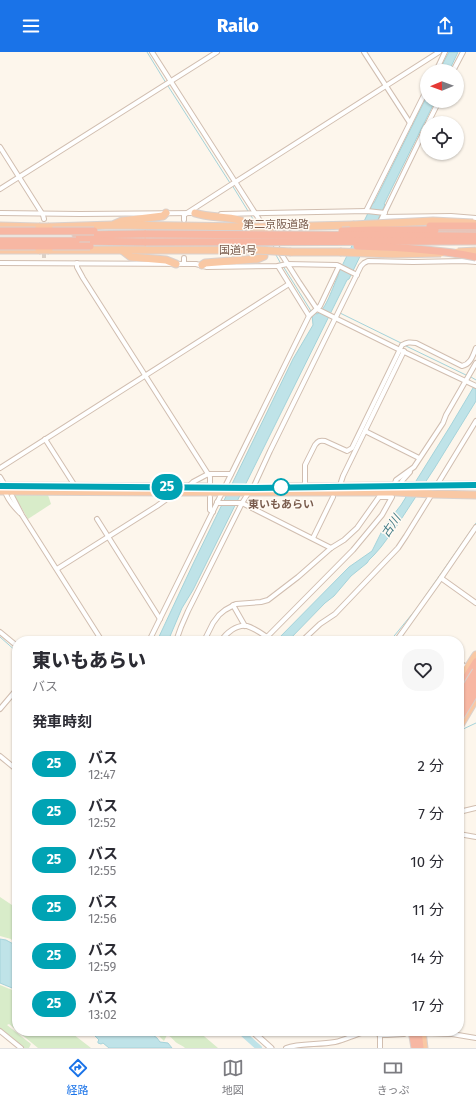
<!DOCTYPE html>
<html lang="ja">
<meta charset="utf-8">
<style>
:root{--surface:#fff;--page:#f7f7f7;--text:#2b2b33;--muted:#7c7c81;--line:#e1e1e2;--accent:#1a73e8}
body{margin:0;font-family:"Fira Sans","Noto Sans JP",sans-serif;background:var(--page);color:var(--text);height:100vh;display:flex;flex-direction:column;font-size:15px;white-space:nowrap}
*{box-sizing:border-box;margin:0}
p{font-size:13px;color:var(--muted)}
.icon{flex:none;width:22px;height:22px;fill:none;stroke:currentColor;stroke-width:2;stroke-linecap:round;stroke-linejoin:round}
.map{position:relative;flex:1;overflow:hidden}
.sheet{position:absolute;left:12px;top:584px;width:452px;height:400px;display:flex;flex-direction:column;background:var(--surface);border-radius:16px;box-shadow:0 1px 3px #0004}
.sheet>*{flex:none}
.badge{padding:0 8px;border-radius:13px;font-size:14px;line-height:26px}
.needle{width:26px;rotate:269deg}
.buttons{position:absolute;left:420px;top:12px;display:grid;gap:8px}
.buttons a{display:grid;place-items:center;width:44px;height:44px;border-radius:50%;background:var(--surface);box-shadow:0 1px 3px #0004;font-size:20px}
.map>.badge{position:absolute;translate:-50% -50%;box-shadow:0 0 0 2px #fff}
h2{padding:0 20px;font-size:15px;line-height:36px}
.round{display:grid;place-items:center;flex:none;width:42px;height:42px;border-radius:16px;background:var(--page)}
.summary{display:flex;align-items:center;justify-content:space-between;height:68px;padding:0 20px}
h1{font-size:19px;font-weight:800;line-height:30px}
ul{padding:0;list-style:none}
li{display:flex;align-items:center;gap:12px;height:48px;padding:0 20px}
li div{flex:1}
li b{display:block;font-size:15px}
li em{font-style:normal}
li .badge{min-width:44px;font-weight:700;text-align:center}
header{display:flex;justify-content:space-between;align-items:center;height:52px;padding:0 20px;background:var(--accent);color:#fff;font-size:18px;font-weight:800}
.dock{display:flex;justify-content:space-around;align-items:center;height:56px;border-top:1px solid var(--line);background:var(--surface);font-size:11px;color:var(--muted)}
.dock a{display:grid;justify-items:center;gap:2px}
.dock .on{color:var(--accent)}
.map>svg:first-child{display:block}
.green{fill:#d8ecc9}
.water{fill:#bfe3e8;stroke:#a5d3da}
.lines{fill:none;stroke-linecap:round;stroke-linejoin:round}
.stream{stroke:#a5d3da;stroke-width:1}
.river{stroke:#bfe3e8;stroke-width:6}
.minor-tunnel{stroke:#dcd0c4;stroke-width:4;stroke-dasharray:4 2;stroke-linecap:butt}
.minor-casing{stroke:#d1beb0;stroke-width:6}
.tertiary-casing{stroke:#d1beb0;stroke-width:7}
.trunk-casing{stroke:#dad1cd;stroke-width:9}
.motorway-casing{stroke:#dad1cd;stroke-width:9}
.minor{stroke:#fff;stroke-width:4}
.tertiary{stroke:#fff;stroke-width:5}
.trunk{stroke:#f9c8a4;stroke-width:7}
.motorway{stroke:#f7b7a3;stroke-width:7}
.trunk-bridge-casing{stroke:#dad1cd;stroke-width:9;stroke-linecap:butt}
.motorway-bridge-casing{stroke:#dad1cd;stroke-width:9;stroke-linecap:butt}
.trunk-bridge{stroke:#f9c8a4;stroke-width:7}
.motorway-bridge{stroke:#f7b7a3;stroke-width:7}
.line-casing{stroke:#fff;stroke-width:9}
.line{stroke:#00a3b4;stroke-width:6}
.stop-dot{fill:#fff;stroke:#00a3b4;stroke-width:2}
.labels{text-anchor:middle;stroke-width:3;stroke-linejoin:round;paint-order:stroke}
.street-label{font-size:11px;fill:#7a5c4d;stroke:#fffaf3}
.stop-label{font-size:11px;font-weight:bold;fill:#7a5c4d;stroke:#fffaf3}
.water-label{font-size:12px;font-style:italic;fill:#437c86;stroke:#fffaf3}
</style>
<header><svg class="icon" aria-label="menu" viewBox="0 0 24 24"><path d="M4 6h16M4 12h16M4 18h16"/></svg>Railo<svg class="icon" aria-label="share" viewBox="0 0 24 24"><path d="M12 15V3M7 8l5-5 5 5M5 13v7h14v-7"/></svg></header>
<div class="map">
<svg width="476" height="996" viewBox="0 0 476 996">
<rect width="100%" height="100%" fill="#fdf6ec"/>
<g class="green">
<polygon points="14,443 48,443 51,452 28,467"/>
<polygon points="0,845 15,855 17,855 17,892 15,892 11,887 0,884"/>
<polygon points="0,933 17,940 17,979 69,979 91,996 38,996 9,972 7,973 31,992 29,996 21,996 0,979"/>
<path d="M 155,979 L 198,979 L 218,996 L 185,996 C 182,993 180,993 177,991 C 173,988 172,985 167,983 L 164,989 L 159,984 Z"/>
</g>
<g class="water">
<polygon points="449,0 458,0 449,19 439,19"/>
<path d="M 427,44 L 427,49 L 435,49 L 384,152 L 385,153 L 349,227 L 347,228 L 193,538 L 182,556 L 168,589 L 157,589 L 193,512 L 293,307 L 313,273 L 312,263 L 315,261 L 317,262 C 326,258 333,234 338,224 L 338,222 L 373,151 L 374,151 Z"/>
<polygon points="476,331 476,349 434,417 396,475 381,495 374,503 369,508 367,511 351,524 334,544 325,551 288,589 276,589 349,515 372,499 384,475 401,453 451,373"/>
<polygon points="0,887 6,888 17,894 17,938 0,931"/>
<polygon points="90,979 153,979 153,983 157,986 160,990 168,991 172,996 109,996 103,991 101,992 98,991 98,989 99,988"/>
</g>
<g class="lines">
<g class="stream">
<polyline points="147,0 166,31"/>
<polyline points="168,34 230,131"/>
<polyline points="391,46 408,71"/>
<polyline points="232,133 248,159"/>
<polyline points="251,164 256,171"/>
<polyline points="276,203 281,212"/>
<polyline points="283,214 311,259"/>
<polyline points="340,261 401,291"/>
<polyline points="406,294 468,324"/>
<polyline points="471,325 476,328"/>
<polyline points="0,585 17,600"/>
<polyline points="390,589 417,556 476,471"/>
<polyline points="459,679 476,671"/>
</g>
<polyline class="river" points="240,979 259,996"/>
<g class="minor-tunnel">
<polyline points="184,168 184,206"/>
<polyline points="44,206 44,196"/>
</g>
<g class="minor-casing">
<g id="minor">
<polyline points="152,0 264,175"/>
<polyline points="364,0 410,71"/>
<polyline points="436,19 445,0"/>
<polyline points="453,19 463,0"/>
<polyline points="428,71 439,49"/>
<polyline points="0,95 43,163 44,167"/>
<polyline points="0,137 217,0"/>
<polyline points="366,159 427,37"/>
<polyline points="0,161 80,162 196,161"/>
<polyline points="221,162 367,159 385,161"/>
<polyline points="383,165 451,164 476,166"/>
<polyline points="184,168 184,163 229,134 439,0"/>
<polyline points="379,172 427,73"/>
<polyline points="273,189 299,230 317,257 400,298 476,334"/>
<polyline points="184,206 184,212"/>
<polyline points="0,211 196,212 207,215 278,214 287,212 337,213 357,223"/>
<polyline points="77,211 77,215 83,226 210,425 210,431"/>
<polyline points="278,214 309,264"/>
<polyline points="365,379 419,406"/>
<polyline points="45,387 75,434"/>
<polyline points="0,416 289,232"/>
<polyline points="0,425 3,430"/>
<polyline points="402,429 410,420"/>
<polyline points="341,430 343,424 404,299"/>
<polyline points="437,433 476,369"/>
<polyline points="394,434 396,428 414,415 443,371 446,363 476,311"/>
<polyline points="188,435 193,430 208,422 231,422"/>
<path d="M 305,435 L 305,413 L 315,393 C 318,389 320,388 325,389 L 347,399 L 352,396 L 402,293 C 407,290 410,290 416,291 L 462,314 C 471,312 473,303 476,296"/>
<path d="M 5,439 C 7,447 14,455 20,461"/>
<polyline points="12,444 22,463 102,589"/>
<polyline points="210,445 210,458 213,460"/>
<polyline points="217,450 219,451 242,451 331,496"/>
<polyline points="97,467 160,567"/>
<polyline points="476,475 441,526 476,551"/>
<polyline points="313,486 333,445"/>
<polyline points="57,517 157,454 171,444 171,440"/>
<polyline points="233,553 245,574"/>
<polyline points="0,580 17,594"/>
<polyline points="149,589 309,264 320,254 339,214"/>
<polyline points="176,589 181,575 188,559 242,451 249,440 253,436 270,399 361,214 364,211 368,209 413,210 464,209 476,210"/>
<polyline points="204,589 213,571 219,563 225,558 236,552 261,550 268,548 298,525 331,496 344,488 357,476 379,445"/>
<path d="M 221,589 C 226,581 237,572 247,574 C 254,576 261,581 267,585"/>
<polyline points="263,589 353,498 382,463 392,445 379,445"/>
<polyline points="302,589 320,572 335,562 398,496 406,484 432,442"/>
<polyline points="396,589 441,526"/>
<polyline points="459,610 467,616"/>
<polyline points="0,657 17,637"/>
<polyline points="0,704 17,718"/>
<polyline points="459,760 476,756"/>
<polyline points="459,782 476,785"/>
<polyline points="0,979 21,996"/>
<polyline points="377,981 380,983 380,996"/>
<polyline points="380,983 387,983 404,982 405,979"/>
<polyline points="423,985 426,981 452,982 476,986"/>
<path d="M 286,996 C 299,991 319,993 335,990 C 350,987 360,978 376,980"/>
</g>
</g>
<g class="tertiary-casing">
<g id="tertiary">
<polyline points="267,585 271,589"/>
<polyline points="252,979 271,996"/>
</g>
</g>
<g class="trunk-casing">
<g id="trunk">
<path d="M 195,161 C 210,166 225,164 239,168 C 243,169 247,173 250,175"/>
<polyline points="115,172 122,169 163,164 166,161"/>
<polyline points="0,174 39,175"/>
<polyline points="49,175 113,173 250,175"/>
<polyline points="271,175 353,173"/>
<polyline points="0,198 39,198"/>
<polyline points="49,198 257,198"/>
<polyline points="122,198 131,205 166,208 176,212"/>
<polyline points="291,200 340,200"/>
<polyline points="202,213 205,211 257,207 264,204"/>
<polyline points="0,434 208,435"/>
<polyline points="284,435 476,433"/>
<polyline points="0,439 171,440 397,440 432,442 476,443"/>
<polyline points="459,629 476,603"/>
<polyline points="459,675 476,646"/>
<polyline points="422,979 424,996"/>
</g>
</g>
<g class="motorway-casing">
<g id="motorway">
<polyline points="435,178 476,179"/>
<polyline points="76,183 146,182"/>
<polyline points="76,189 146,190"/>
<polyline points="459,637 476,610"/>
<polyline points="412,979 415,996"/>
<polyline points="418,979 420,996"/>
</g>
</g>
<use href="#minor" class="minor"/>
<use href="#tertiary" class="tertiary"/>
<use href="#trunk" class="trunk"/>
<use href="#motorway" class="motorway"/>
<g class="trunk-bridge-casing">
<g id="trunk-bridge">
<polyline points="353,173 433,169 473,171"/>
<polyline points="39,175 49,175"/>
<polyline points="250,175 271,175"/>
<polyline points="39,198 49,198"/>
<polyline points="257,198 291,200"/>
<polyline points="340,200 393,202 441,201"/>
<polyline points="458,200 476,199"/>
</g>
</g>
<g class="motorway-bridge-casing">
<g id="motorway-bridge">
<polyline points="430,174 476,174"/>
<polyline points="0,179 94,179"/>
<polyline points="342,179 374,178 435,178"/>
<polyline points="146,182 476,184"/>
<polyline points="0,189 76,189"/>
<polyline points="146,190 476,189"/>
<polyline points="0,194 90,194"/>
<path d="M 357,194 C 397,195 437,197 476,205"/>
<polyline points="459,646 476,619"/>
<polyline points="459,657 476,629"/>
<polyline points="459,667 476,639"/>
</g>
</g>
<use href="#trunk-bridge" class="trunk-bridge"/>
<use href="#motorway-bridge" class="motorway-bridge"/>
</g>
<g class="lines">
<g class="line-casing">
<polyline id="line" points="0,434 254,436 476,433"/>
</g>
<use href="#line" class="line"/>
</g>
<circle class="stop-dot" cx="281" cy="435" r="8"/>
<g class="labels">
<g class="street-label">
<text x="276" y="176">第二京阪道路</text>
<text x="238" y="202">国道1号</text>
</g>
<g class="stop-label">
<text x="281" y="456">東いもあらい</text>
</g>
<g class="water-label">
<text transform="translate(391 474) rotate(-56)" y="4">古川</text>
</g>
</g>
</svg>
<div class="buttons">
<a><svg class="needle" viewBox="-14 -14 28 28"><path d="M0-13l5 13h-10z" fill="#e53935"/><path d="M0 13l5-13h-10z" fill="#7c7c81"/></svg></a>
<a><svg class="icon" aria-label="locate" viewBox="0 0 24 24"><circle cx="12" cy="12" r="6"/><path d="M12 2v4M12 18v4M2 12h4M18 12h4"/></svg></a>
</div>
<b class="badge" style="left:167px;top:435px;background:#00a3b4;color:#fff">25</b>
<section class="sheet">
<div class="summary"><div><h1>東いもあらい</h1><p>バス</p></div><a class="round"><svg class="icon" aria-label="heart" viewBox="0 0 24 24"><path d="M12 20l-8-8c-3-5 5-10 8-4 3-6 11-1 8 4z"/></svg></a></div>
<h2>発車時刻</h2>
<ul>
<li><span class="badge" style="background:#00a3b4;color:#fff">25</span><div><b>バス</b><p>12:47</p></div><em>2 分</em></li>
<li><span class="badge" style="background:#00a3b4;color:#fff">25</span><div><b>バス</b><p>12:52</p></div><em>7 分</em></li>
<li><span class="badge" style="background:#00a3b4;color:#fff">25</span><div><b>バス</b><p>12:55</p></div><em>10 分</em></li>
<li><span class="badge" style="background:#00a3b4;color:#fff">25</span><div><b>バス</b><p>12:56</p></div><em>11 分</em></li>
<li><span class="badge" style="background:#00a3b4;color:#fff">25</span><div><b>バス</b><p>12:59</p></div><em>14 分</em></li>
<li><span class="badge" style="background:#00a3b4;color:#fff">25</span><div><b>バス</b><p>13:02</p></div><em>17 分</em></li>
</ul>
</section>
</div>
<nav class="dock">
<a class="on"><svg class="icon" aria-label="directions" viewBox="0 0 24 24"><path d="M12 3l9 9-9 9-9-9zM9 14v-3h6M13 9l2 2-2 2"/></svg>経路</a>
<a><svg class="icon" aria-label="map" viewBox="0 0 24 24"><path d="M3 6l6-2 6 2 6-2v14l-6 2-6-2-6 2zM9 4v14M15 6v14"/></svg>地図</a>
<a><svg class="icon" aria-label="tickets" viewBox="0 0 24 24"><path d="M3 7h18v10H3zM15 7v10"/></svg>きっぷ</a>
</nav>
